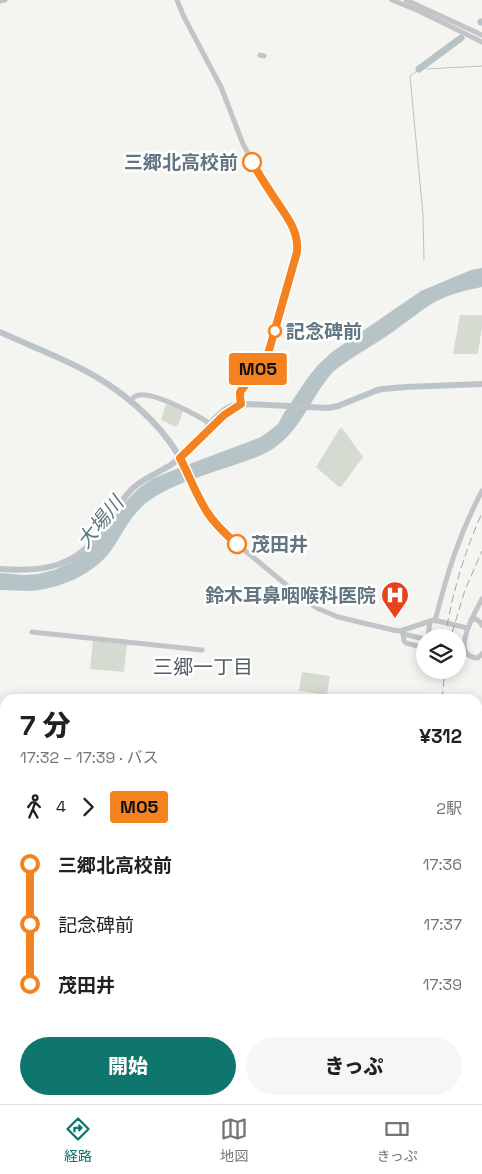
<!DOCTYPE html>
<html lang="ja">
<meta charset="utf-8">
<style>
:root{--surface:#fff;--page:#f6f6f6;--text:#202124;--muted:#757577;--line:#e0e0e0;--accent:#0f766e}
body{margin:0;font-family:"Space Grotesk","Noto Sans JP",sans-serif;background:var(--page);color:var(--text);height:100vh;display:flex;flex-direction:column;font-size:19px;white-space:nowrap}
*{box-sizing:border-box;margin:0}
p{font-size:16px;color:var(--muted)}
.icon{flex:none;width:28px;height:28px;fill:none;stroke:currentColor;stroke-width:2;stroke-linecap:round;stroke-linejoin:round}
.map{position:relative;flex:1;overflow:hidden}
.panel{position:absolute;left:0px;top:694px;width:482px;height:411px;display:flex;flex-direction:column;background:var(--surface);border-radius:15px 15px 0 0;box-shadow:0 2px 12px #0003}
.panel>*{flex:none}
.badge{padding:0 10px;border-radius:4px;font-size:18px;line-height:32px}
.fabs{position:absolute;left:416px;top:629px;display:grid;gap:10px}
.fabs a{display:grid;place-items:center;width:50px;height:50px;border-radius:50%;background:var(--surface);box-shadow:0 2px 12px #0003;font-size:25px}
.map>.badge{position:absolute;translate:-50% -50%;box-shadow:0 0 0 2px #fff}
.legs{display:flex;align-items:center;gap:8px;height:55px;padding:0 20px;font-size:16px}
.legs p{margin-inline-start:auto}
.overview{display:flex;align-items:center;justify-content:space-between;height:85px;padding:0 20px}
h1{font-size:28px;font-weight:800;line-height:38px}
.button{display:flex;gap:10px;margin-top:auto;padding:10px 20px}
.button a{flex:1;height:58px;border-radius:30px;background:var(--accent);color:#fff;font-size:20px;font-weight:800;line-height:58px;text-align:center}
.button a+a{background:var(--page);color:var(--text)}
ul{padding:0 20px;list-style:none}
li{display:flex;align-items:center;gap:18px;height:60px;font-size:19px}
li i{display:grid;place-items:center;width:8px;height:100%;margin:0 6px;background:currentColor}
li i::after{content:'';width:12px;height:12px;margin:-6px;border:4px solid;border-radius:50%;background:var(--surface)}
li p{margin-inline-start:auto}
li:first-child i{background:linear-gradient(#0000 50%,currentColor 0)}
li:last-child i{background:linear-gradient(currentColor 50%,#0000 0)}
.tabs{display:flex;justify-content:space-around;align-items:center;height:70px;border-top:1px solid var(--line);background:var(--surface);font-size:14px;color:var(--muted)}
.tabs a{display:grid;justify-items:center;gap:2px}
.tabs .on{color:var(--accent)}
.map>svg:first-child{display:block}
.green{fill:#d5dbd1}
.water{fill:#b6c4c7}
.lines{fill:none;stroke-linecap:round;stroke-linejoin:round}
.stream{stroke:#b6c4c7;stroke-width:1}
.river{stroke:#b6c4c7;stroke-width:7}
.minor{stroke:#c1c5c8;stroke-width:5}
.major{stroke:#bcc4ca;stroke-width:6}
.rail{stroke:#9fa7ac;stroke-width:1;stroke-dasharray:8 4;stroke-linecap:butt}
.line-1-casing{stroke:#fff;stroke-width:11}
.line-1{stroke:#f58220;stroke-width:8}
.stop-1-dot{fill:#fff;stroke:#f58220;stroke-width:2.5}
.labels{text-anchor:middle;stroke-width:5;stroke-linejoin:round;paint-order:stroke}
.stop-label{font-size:19px;font-weight:bold;fill:#627582;stroke:#fff;text-anchor:start}
.poi-label{font-size:19px;font-weight:bold;fill:#627582;stroke:#fff;text-anchor:end}
.water-label{font-size:20px;font-style:italic;fill:#5e787f;stroke:#fff}
.neighbourhood-label{font-size:20px;fill:#505e67;stroke:#fff}
</style>
<div class="map">
<svg width="482" height="1104" viewBox="0 0 482 1104">
<rect width="100%" height="100%" fill="#f4f4f0"/>
<g class="green">
<polygon points="460,315 482,315 482,327 478,353 477,354 453,354"/>
<polygon points="166,404 183,411 180,421 176,427 161,420"/>
<polygon points="340,428 342,428 363,457 341,487 339,487 316,467"/>
<polygon points="93,641 127,644 124,672 90,669"/>
<polygon points="302,672 330,676 327,695 299,691"/>
<polygon points="0,750 5,750 5,822 0,821"/>
</g>
<g class="water">
<path d="M 482,268 L 482,287 C 466,290 450,294 435,302 C 422,309 410,320 398,328 C 385,338 370,346 357,355 C 348,361 339,366 332,373 C 311,397 301,430 274,448 C 264,455 252,459 240,463 C 210,474 172,483 146,503 C 130,516 122,535 110,552 C 92,575 59,589 30,591 C 20,591 10,590 0,590 L 0,573 L 24,575 L 38,574 L 54,570 L 72,562 L 101,536 L 125,502 L 139,488 L 152,479 L 176,469 L 259,438 L 268,432 L 278,424 L 284,413 L 309,376 L 318,365 L 332,352 L 421,291 L 471,270 Z"/>
<polygon points="5,847 5,905 0,907 0,848"/>
<polygon points="478,872 482,874 482,946 478,945"/>
</g>
<g class="lines">
<g class="stream">
<polyline points="420,69 410,76 423,215 424,260"/>
<polyline points="427,69 482,66"/>
<polyline points="478,870 482,864"/>
<polyline points="0,1083 5,1083"/>
<polyline points="274,1100 280,1104"/>
</g>
<g class="river">
<polyline points="481,22 482,22"/>
<polyline points="419,69 461,38"/>
</g>
<g class="minor">
<polyline points="177,0 184,17 221,87 243,144 254,164 294,230 297,240 297,252 270,348 266,359 240,392 240,396 241,404"/>
<polyline points="392,0 419,11 482,42"/>
<polyline points="406,0 482,35"/>
<polyline points="0,1 5,0"/>
<polyline points="260,55 264,56"/>
<path d="M 130,401 C 133,398 135,395 140,395 C 155,393 198,415 210,424"/>
<polyline points="180,458 202,505 217,525 237,544 307,602 319,609 338,617 393,630 400,631 434,620 467,628"/>
<path d="M 482,599 C 476,611 448,657 478,658 L 482,654"/>
<polyline points="471,620 476,619 480,622 482,625"/>
<path d="M 435,621 C 447,574 459,534 482,491"/>
<polyline points="32,632 202,650"/>
<polyline points="402,632 403,634 425,639"/>
<polyline points="403,634 404,641 406,643 422,647 425,647"/>
<polyline points="428,638 430,621"/>
</g>
<g class="major">
<path d="M 0,332 C 26,344 52,354 78,367 C 117,386 159,420 180,458"/>
<path d="M 192,447 C 200,435 221,407 235,405 C 239,404 243,404 247,404 L 328,408 L 338,406 L 375,391 L 382,389 L 406,387 L 482,384"/>
<path d="M 0,569 C 41,572 76,568 101,531 C 111,516 120,501 133,488 C 145,477 159,473 172,464 C 180,458 187,451 195,444"/>
</g>
<g class="rail">
<polyline points="452,633 465,590 482,551"/>
<path d="M 445,638 C 452,594 464,553 482,513"/>
<polyline points="442,699 445,670"/>
<polyline points="402,1104 403,1100"/>
</g>
</g>
<g class="lines">
<g class="line-1-casing">
<path id="line-1" d="M 237,544 C 224,533 211,521 203,505 C 194,490 188,473 180,458 L 224,415 L 241,404 L 240,396 L 240,392 L 262,364 L 268,354 L 297,252 C 299,230 286,216 275,199 C 267,187 259,175 252,162"/>
</g>
<use href="#line-1" class="line-1"/>
</g>
<defs>
<g id="hospital-pin" transform="scale(1.4375)"><path d="M0 17L-7.5 6A9.5 9.5 0 1 1 7.5 6Z" fill="#e8421c" stroke="#fff"/><path d="M-5-5h3v3.5h4V-5h3V5h-3V1.5h-4V5h-3Z" fill="#fff"/></g>
</defs>
<g fill-rule="evenodd">
<use href="#hospital-pin" x="395" y="595"/>
</g>
<g class="stop-1-dot">
<circle cx="252" cy="162" r="9"/>
<circle cx="275" cy="331" r="6"/>
<circle cx="237" cy="544" r="9"/>
</g>
<g class="labels">
<g class="stop-label">
<text x="238" y="169" text-anchor="end">三郷北高校前</text>
<text x="286" y="338">記念碑前</text>
<text x="251" y="551">茂田井</text>
</g>
<g class="poi-label">
<text x="376" y="602">鈴木耳鼻咽喉科医院</text>
</g>
<g class="water-label">
<text transform="translate(100 522) rotate(-51)" y="7">大場川</text>
</g>
<g class="neighbourhood-label">
<text x="203" y="674">三郷一丁目</text>
</g>
</g>
</svg>
<div class="fabs">
<a><svg class="icon" aria-label="layers" viewBox="0 0 24 24"><path d="M12 4l9 5-9 5-9-5zM3 14l9 5 9-5"/></svg></a>
</div>
<b class="badge" style="left:258px;top:369px;background:#f58220;color:#111">M05</b>
<section class="panel">
<div class="overview"><div><h1>7 分</h1><p>17:32 – 17:39 · バス</p></div><b>¥312</b></div>
<div class="legs"><svg class="icon" aria-label="walk" viewBox="0 0 24 24"><circle cx="13" cy="4" r="2"/><path d="M13 8l-2 6 4 7M11 14l-3 7M7 12l3-4h3l4 4"/></svg>4<svg class="icon" aria-label="forward" viewBox="0 0 24 24"><path d="M9 5l7 7-7 7"/></svg><b class="badge" style="background:#f58220;color:#111">M05</b><p>2駅</p></div>
<ul>
<li><i style="color:#f58220"></i><b>三郷北高校前</b><p>17:36</p></li>
<li><i style="color:#f58220"></i><span>記念碑前</span><p>17:37</p></li>
<li><i style="color:#f58220"></i><b>茂田井</b><p>17:39</p></li>
</ul>
<div class="button"><a>開始</a><a>きっぷ</a></div>
</section>
</div>
<nav class="tabs">
<a class="on"><svg class="icon" aria-label="directions" viewBox="0 0 24 24"><path d="M12 3l9 9-9 9-9-9zM9 14v-3h6M13 9l2 2-2 2"/></svg>経路</a>
<a><svg class="icon" aria-label="map" viewBox="0 0 24 24"><path d="M3 6l6-2 6 2 6-2v14l-6 2-6-2-6 2zM9 4v14M15 6v14"/></svg>地図</a>
<a><svg class="icon" aria-label="tickets" viewBox="0 0 24 24"><path d="M3 7h18v10H3zM15 7v10"/></svg>きっぷ</a>
</nav>
